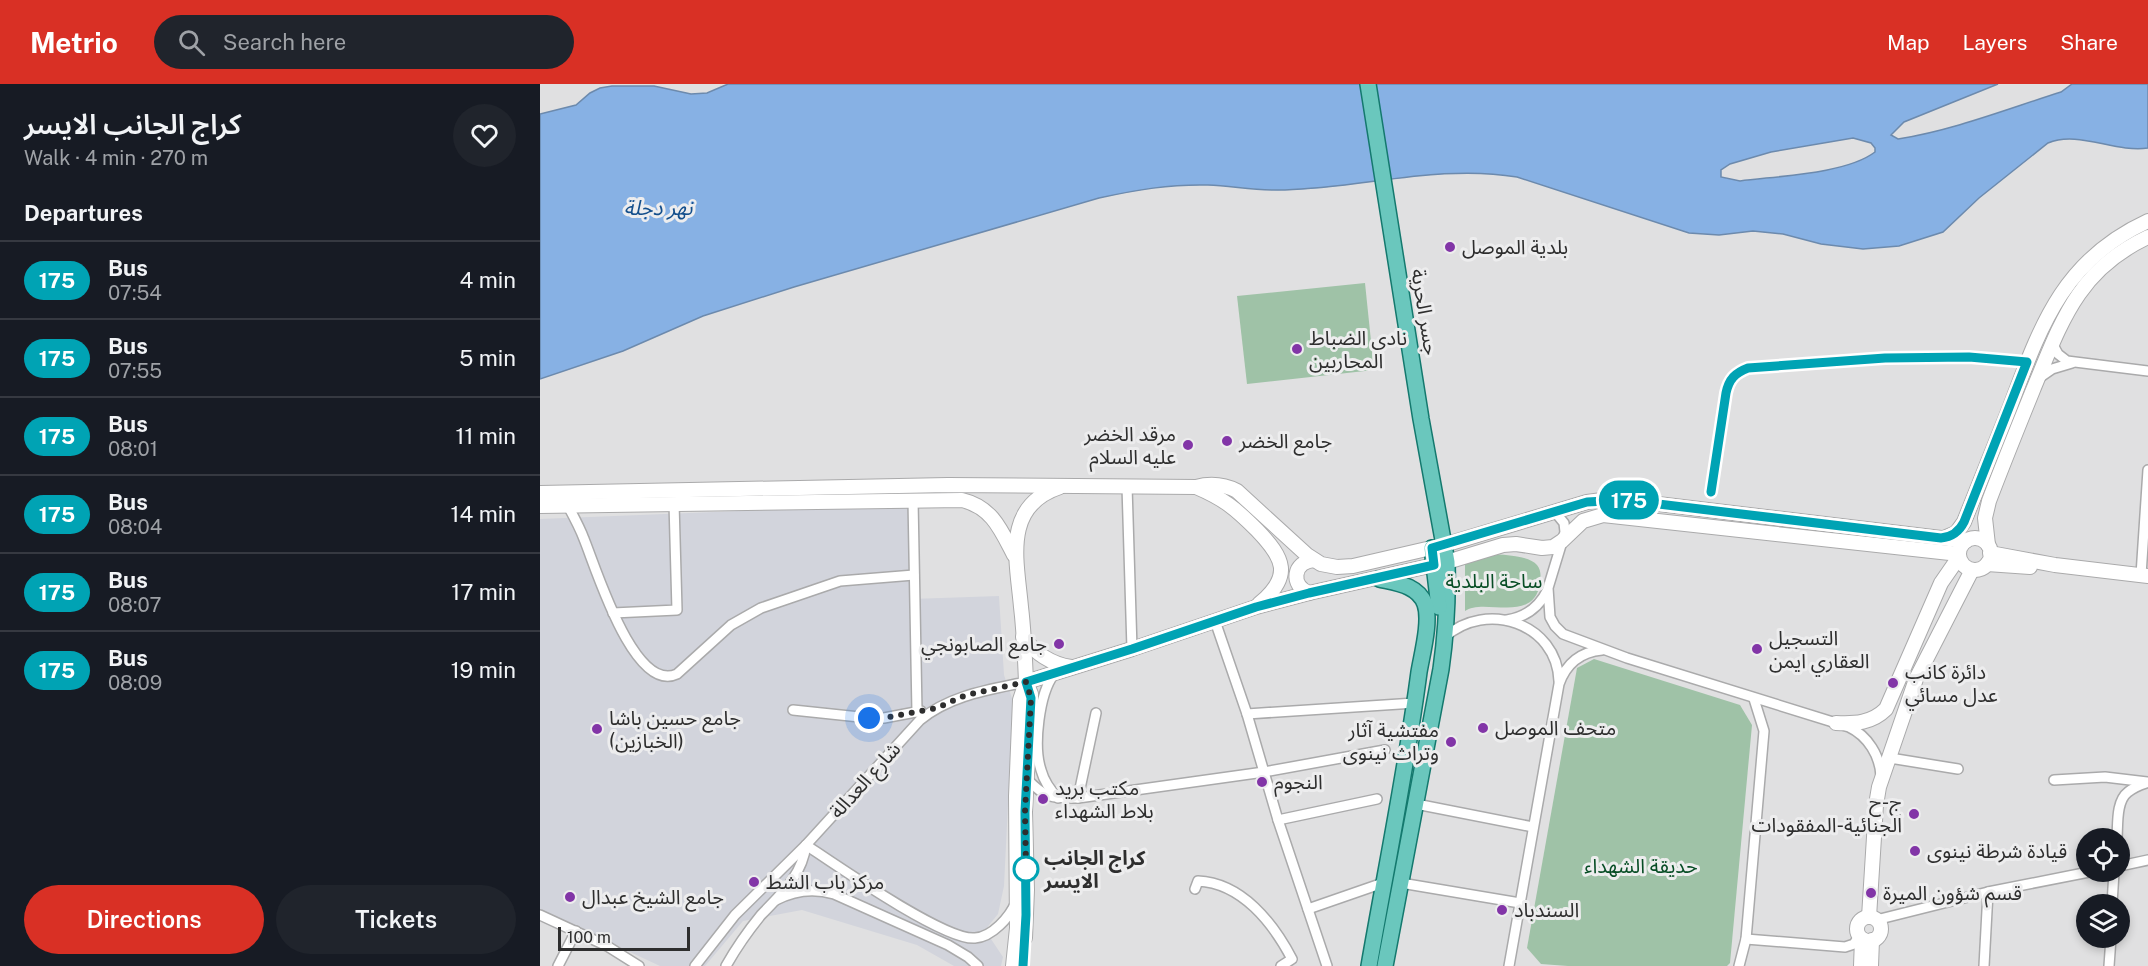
<!DOCTYPE html>
<meta charset="utf-8">
<style>
:root{--surface:#171b24;--page:#20242c;--text:#f1f3f6;--muted:#9ea1a6;--line:#363941;--accent:#d93025}
body{margin:0;font-family:"Public Sans","Noto Sans Arabic",sans-serif;background:var(--page);color:var(--text);height:100vh;display:flex;flex-direction:column;font-size:22px;white-space:nowrap}
*{box-sizing:border-box;margin:0}
p{font-size:20px;color:var(--muted)}
.icon{flex:none;width:33px;height:33px;fill:none;stroke:currentColor;stroke-width:2;stroke-linecap:round;stroke-linejoin:round}
.map{position:relative;flex:1;overflow:hidden}
.details{display:flex;flex-direction:column;background:var(--surface);width:540px}
.details>*{flex:none}
.badge{padding:0 12px;border-radius:20px;font-size:21px;line-height:39px}
.controls{position:absolute;left:1536px;top:744px;display:grid;gap:12px}
.controls a{display:grid;place-items:center;width:54px;height:54px;border-radius:50%;background:var(--surface);box-shadow:0 3px 9px #0003;font-size:30px}
.scale{position:absolute;left:18px;bottom:15px;width:132px;box-sizing:border-box;padding-left:6px;border:3px solid #2e2e2e;border-top:0;font-size:16px;line-height:21px;white-space:nowrap;color:#2e2e2e;-webkit-text-stroke:4px #ededee;paint-order:stroke}
.you{position:absolute;width:30px;height:30px;margin:-15px;border:4px solid #fff;border-radius:50%;background:#1a73e8;box-shadow:0 0 0 9px #1a73e833}
.map>.badge{position:absolute;translate:-50% -50%;box-shadow:0 0 0 3px #fff}
h2{padding:0 24px;font-size:22px;line-height:54px}
.round{display:grid;place-items:center;flex:none;width:63px;height:63px;border-radius:32px;background:var(--page)}
.summary{display:flex;align-items:center;justify-content:space-between;height:102px;padding:0 24px}
h1{font-size:28px;font-weight:600;line-height:45px}
.cta{display:flex;gap:12px;margin-top:auto;padding:12px 24px}
.cta a{flex:1;height:69px;border-radius:36px;background:var(--accent);color:#fff;font-size:24px;font-weight:600;line-height:69px;text-align:center}
.cta a+a{background:var(--page);color:var(--text)}
ul{padding:0;list-style:none}
li{display:flex;align-items:center;gap:18px;height:78px;padding:0 24px;border-top:2px solid var(--line)}
li div{flex:1}
li b{display:block;font-size:22px}
li em{font-style:normal}
li .badge{min-width:66px;font-weight:700;text-align:center}
header{display:flex;align-items:center;gap:36px;box-sizing:border-box;height:84px;padding:0 30px;background:var(--accent);color:#fff}
header strong{font-size:28px}
nav{display:flex;gap:33px;margin-inline-start:auto;font-size:21px}
.search{width:420px;height:54px;background:var(--page);display:flex;align-items:center;gap:15px;box-sizing:border-box;padding:0 21px;border-radius:33px;color:var(--muted);font-size:22px}
main{display:flex;flex:1;min-height:0}
.map>svg:first-child{display:block}
.built{fill:#d2d4dc}
.green{fill:#9fc2a7}
.water{fill:#87b1e4;stroke:#6c8aad;stroke-width:1.5;fill-rule:evenodd}
.lines{fill:none;stroke-linecap:round;stroke-linejoin:round}
.street-casing{stroke:#aaaaab;stroke-width:12}
.secondary-casing{stroke:#aaaaab;stroke-width:16}
.primary-casing{stroke:#14796e;stroke-width:18}
.street{stroke:#fff;stroke-width:9}
.secondary{stroke:#fff;stroke-width:14}
.primary{stroke:#6ac7bd;stroke-width:15}
.line-casing{stroke:#fff;stroke-width:14}
.line{stroke:#00a3b4;stroke-width:9}
.walk{stroke:#2e2e2e;stroke-width:6;stroke-dasharray:0 10.8}
.poi-dot{fill:#8235a7;stroke:#ededee;stroke-width:2}
.stop-dot{fill:#fff;stroke:#00a3b4;stroke-width:3}
.labels{text-anchor:middle;stroke-width:6;stroke-linejoin:round;paint-order:stroke}
.poi-label{font-size:20px;fill:#2e2e2e;stroke:#ededee;text-anchor:start}
.street-label{font-size:20px;fill:#2e2e2e;stroke:#ededee}
.park-label{font-size:20px;fill:#074d25;stroke:#ededee}
.stop-label{font-size:20px;font-weight:bold;fill:#2e2e2e;stroke:#ededee;text-anchor:start}
.water-label{font-size:21px;font-style:italic;fill:#144f8c;stroke:#ededee}
</style>
<header>
<strong>Metrio</strong>
<div class="search"><svg class="icon" aria-label="search" viewBox="0 0 24 24"><circle cx="10" cy="10" r="6"/><path d="M15 15l6 6"/></svg>Search here</div>
<nav><a>Map</a><a>Layers</a><a>Share</a></nav>
</header>
<main>
<section class="details">
<div class="summary"><div><h1>كراج الجانب الايسر</h1><p>Walk · 4 min · 270 m</p></div><a class="round"><svg class="icon" aria-label="heart" viewBox="0 0 24 24"><path d="M12 20l-8-8c-3-5 5-10 8-4 3-6 11-1 8 4z"/></svg></a></div>
<h2>Departures</h2>
<ul>
<li><span class="badge" style="background:#00a3b4;color:#fff">175</span><div><b>Bus</b><p>07:54</p></div><em>4 min</em></li>
<li><span class="badge" style="background:#00a3b4;color:#fff">175</span><div><b>Bus</b><p>07:55</p></div><em>5 min</em></li>
<li><span class="badge" style="background:#00a3b4;color:#fff">175</span><div><b>Bus</b><p>08:01</p></div><em>11 min</em></li>
<li><span class="badge" style="background:#00a3b4;color:#fff">175</span><div><b>Bus</b><p>08:04</p></div><em>14 min</em></li>
<li><span class="badge" style="background:#00a3b4;color:#fff">175</span><div><b>Bus</b><p>08:07</p></div><em>17 min</em></li>
<li><span class="badge" style="background:#00a3b4;color:#fff">175</span><div><b>Bus</b><p>08:09</p></div><em>19 min</em></li>
</ul>
<div class="cta"><a>Directions</a><a>Tickets</a></div>
</section>
<div class="map">
<svg width="1608" height="882" viewBox="0 0 1608 882">
<rect width="100%" height="100%" fill="#e0e0e1"/>
<polygon class="built" points="370,420 371,515 459,512 464,591 473,617 464,802 458,830 445,846 463,873 461,882 414,882 377,861 262,826 203,837 165,882 120,882 0,826 0,435"/>
<g class="green">
<polygon points="825,199 834,286 707,300 697,212"/>
<path d="M 925,470 C 941,470 986,468 997,481 C 1001,486 1001,492 1000,499 C 994,541 943,513 925,527 Z"/>
<polygon points="1054,575 1200,621 1212,641 1190,879 1187,882 1028,882 1001,880 987,864 1037,584"/>
</g>
<path class="water" d="M 188,0 L 1458,0 L 1364,38 L 1351,51 L 1358,55 C 1414,46 1467,25 1521,8 L 1532,0 L 1608,0 L 1608,64 C 1575,69 1538,46 1508,59 L 1439,114 L 1403,148 L 1359,162 L 1323,165 L 1281,160 L 1243,150 L 1213,147 L 1179,151 L 1149,149 L 977,93 C 899,80 823,104 745,106 C 719,107 693,102 668,101 C 630,100 596,106 559,114 L 254,203 L 163,232 L 83,267 L 0,295 L 0,30 L 36,21 L 50,9 L 60,4 L 72,2 L 114,2 L 151,10 L 167,9 ZM 1313,54 L 1331,59 L 1335,64 L 1335,68 C 1306,90 1237,92 1200,97 L 1181,93 L 1181,86 L 1190,80 L 1231,68 Z"/>
<g class="lines">
<g class="street-casing">
<g id="street">
<polyline points="1512,259 1518,270 1527,277 1608,287"/>
<polyline points="1499,294 1512,285 1532,279"/>
<polyline points="587,402 592,565"/>
<path d="M 1171,408 L 1186,309 C 1189,295 1195,288 1208,284 L 1345,274 L 1429,273 L 1487,278"/>
<polyline points="373,416 377,628"/>
<path d="M 28,422 C 34,433 40,444 44,455 C 56,484 94,610 137,590 L 191,541 L 221,524 L 300,497 L 374,491"/>
<path d="M 1015,428 L 1024,439 L 1025,448 L 1008,504 L 1010,533 L 1015,542 L 1023,550 L 1087,574 L 1309,643 C 1328,652 1340,672 1341,692"/>
<polyline points="1601,491 1608,386"/>
<polyline points="73,529 137,526 134,419"/>
<path d="M 967,536 C 985,533 999,523 1007,507"/>
<polyline points="675,537 707,630 738,736 787,882"/>
<path d="M 905,553 C 946,516 1017,539 1019,597"/>
<path d="M 514,590 C 499,610 493,662 501,686 C 504,697 510,706 518,714"/>
<polyline points="253,626 329,634 344,634 381,627"/>
<polyline points="707,630 875,619"/>
<polyline points="1350,674 1418,685"/>
<path d="M 487,695 C 505,714 511,714 538,714 L 724,688 L 845,666"/>
<polyline points="1514,696 1565,693 1607,698"/>
<polyline points="538,714 556,629"/>
<polyline points="876,720 993,743"/>
<polyline points="738,736 837,715"/>
<path d="M 1577,754 C 1578,740 1576,717 1588,708 C 1593,704 1600,701 1606,699"/>
<path d="M 266,761 C 296,781 405,857 435,854 C 452,853 470,833 476,818"/>
<polyline points="1580,782 1608,776"/>
<polyline points="861,799 980,819"/>
<path d="M 655,805 L 658,797 C 702,799 733,839 752,875 L 741,882"/>
<path d="M 236,816 C 255,806 274,804 294,810 L 408,861 L 428,873 L 438,882"/>
<polyline points="1572,820 1574,788"/>
<polyline points="768,825 843,799"/>
<polyline points="0,831 67,862 99,882"/>
<polyline points="1336,836 1448,808 1549,788"/>
<polyline points="1206,855 1305,863 1314,860 1319,852"/>
<polyline points="18,882 36,847"/>
<path d="M 155,882 L 195,831 L 266,761 L 380,636 C 411,611 448,606 486,598"/>
<path d="M 186,882 C 196,864 208,847 221,831 C 241,810 262,792 266,761"/>
<path d="M 969,882 L 1019,600 C 1026,580 1040,568 1062,566"/>
<polyline points="1199,882 1206,855 1224,647 1214,615"/>
<polyline points="1444,882 1448,808"/>
<polyline points="1569,882 1571,854"/>
</g>
</g>
<g class="secondary-casing">
<g id="secondary">
<path d="M 656,403 C 684,415 695,424 717,446 C 744,474 753,492 719,520"/>
<path d="M 0,409 L 408,401 L 656,403 C 671,399 683,400 697,407 L 767,471 L 781,480 L 797,483 L 813,482 L 904,461 L 1047,418 L 1062,416 L 1085,416 L 1426,457"/>
<path d="M 0,422 L 422,416 C 452,423 461,446 474,471"/>
<path d="M 1404,454 L 1416,449 L 1424,438 C 1439,400 1455,361 1470,323 C 1501,241 1523,176 1608,137"/>
<circle cx="1435" cy="470" r="16"/>
<path d="M 1448,461 L 1445,434 L 1449,417 C 1463,380 1478,343 1493,306 C 1521,239 1537,186 1608,153"/>
<polyline points="1450,469 1515,481 1608,492"/>
<polyline points="1447,480 1490,483"/>
<path d="M 769,509 C 750,501 753,478 774,476"/>
<path d="M 483,553 C 495,569 511,580 531,583"/>
<path d="M 1296,639 C 1315,640 1332,639 1346,625 L 1401,499 L 1419,473"/>
<polyline points="1329,833 1336,721 1339,703 1376,595 1432,486"/>
<circle cx="1329" cy="845" r="12"/>
<path d="M 485,854 L 487,806 L 485,728 L 491,610 L 486,598 C 485,573 484,548 481,523 C 477,477 462,422 520,403"/>
<polyline points="473,882 477,844 476,712 480,616 486,598 592,565 716,523 769,509 907,478 963,461 976,460 1002,464 1013,463 1022,457 1043,437 1063,431 1419,470"/>
<polyline points="1321,882 1322,855"/>
<polyline points="1331,882 1332,856"/>
</g>
</g>
<g class="primary-casing">
<g id="primary">
<path d="M 828,0 L 881,335 L 907,478 C 908,515 906,550 901,585 L 845,882"/>
<polyline points="892,464 899,523"/>
<path d="M 829,882 C 846,784 866,687 879,588 C 882,570 891,537 885,520 C 878,501 856,499 839,495"/>
</g>
</g>
<use href="#street" class="street"/>
<use href="#secondary" class="secondary"/>
<use href="#primary" class="primary"/>
</g>
<g class="lines">
<g class="line-casing">
<path id="line" d="M 483,882 L 486,831 L 485,728 L 491,614 L 486,598 L 592,565 L 716,523 L 769,509 L 894,481 L 892,464 L 1047,418 L 1085,416 L 1401,454 C 1412,453 1419,448 1424,438 L 1487,278 L 1429,273 L 1345,274 L 1208,284 C 1195,289 1189,295 1186,309 L 1171,408"/>
</g>
<use href="#line" class="line"/>
<polyline class="walk" points="329,634 344,634 397,624 426,611 486,598 491,614 485,728 486,785"/>
</g>
<g class="poi-dot">
<circle cx="910" cy="163" r="6"/>
<circle cx="757" cy="265" r="6"/>
<circle cx="687" cy="357" r="6"/>
<circle cx="648" cy="361" r="6"/>
<circle cx="519" cy="560" r="6"/>
<circle cx="1217" cy="565" r="6"/>
<circle cx="1353" cy="599" r="6"/>
<circle cx="943" cy="644" r="6"/>
<circle cx="57" cy="645" r="6"/>
<circle cx="911" cy="658" r="6"/>
<circle cx="722" cy="698" r="6"/>
<circle cx="503" cy="715" r="6"/>
<circle cx="1374" cy="730" r="6"/>
<circle cx="1375" cy="767" r="6"/>
<circle cx="214" cy="798" r="6"/>
<circle cx="1331" cy="809" r="6"/>
<circle cx="30" cy="813" r="6"/>
<circle cx="962" cy="826" r="6"/>
</g>
<circle class="stop-dot" cx="486" cy="785" r="12"/>
<g class="labels">
<g class="poi-label">
<text x="922" y="170">بلدية الموصل</text>
<text x="769" y="261">نادي الضباط<tspan x="769" dy="23">المحاربين</tspan></text>
<text x="636" y="357" text-anchor="end">مرقد الخضر<tspan x="636" dy="23">عليه السلام</tspan></text>
<text x="699" y="364">جامع الخضر</text>
<text x="1229" y="561">التسجيل<tspan x="1229" dy="23">العقاري ايمن</tspan></text>
<text x="507" y="567" text-anchor="end">جامع الصابونجي</text>
<text x="1365" y="595">دائرة كانب<tspan x="1365" dy="23">عدل مسائي</tspan></text>
<text x="69" y="641">جامع حسين باشا<tspan x="69" dy="23">(الخبازين)</tspan></text>
<text x="955" y="651">متحف الموصل</text>
<text x="899" y="653" text-anchor="end">مفتشية آثار<tspan x="899" dy="23">وتراث نينوى</tspan></text>
<text x="734" y="705">النجوم</text>
<text x="515" y="711">مكتب بريد<tspan x="515" dy="23">بلاط الشهداء</tspan></text>
<text x="1362" y="725" text-anchor="end">ج-ح<tspan x="1362" dy="23">الجنائية-المفقودات</tspan></text>
<text x="1387" y="774">قيادة شرطة نينوى</text>
<text x="226" y="805">مركز باب الشط</text>
<text x="1343" y="816">قسم شؤون الميرة</text>
<text x="42" y="820">جامع الشيخ عبدال</text>
<text x="974" y="833">السندباد</text>
</g>
<g class="street-label">
<text transform="translate(885 228) rotate(81)" y="7">جسر الحرية</text>
<text transform="translate(325 696) rotate(-48)" y="7">شارع العدالة</text>
</g>
<g class="park-label">
<text x="954" y="504">ساحة البلدية</text>
<text x="1101" y="789">حديقة الشهداء</text>
</g>
<g class="stop-label">
<text x="504" y="781">كراج الجانب<tspan x="504" dy="23">الايسر</tspan></text>
</g>
<g class="water-label">
<text x="118" y="131">نهر دجلة</text>
</g>
</g>
</svg>
<div class="controls">
<a><svg class="icon" aria-label="locate" viewBox="0 0 24 24"><circle cx="12" cy="12" r="6"/><path d="M12 2v4M12 18v4M2 12h4M18 12h4"/></svg></a>
<a><svg class="icon" aria-label="layers" viewBox="0 0 24 24"><path d="M12 4l9 5-9 5-9-5zM3 14l9 5 9-5"/></svg></a>
</div>
<div class="scale">100 m</div>
<div class="you" style="left:329px;top:634px"></div>
<b class="badge" style="left:1089px;top:416px;background:#00a3b4;color:#fff">175</b>
</div>
</main>
